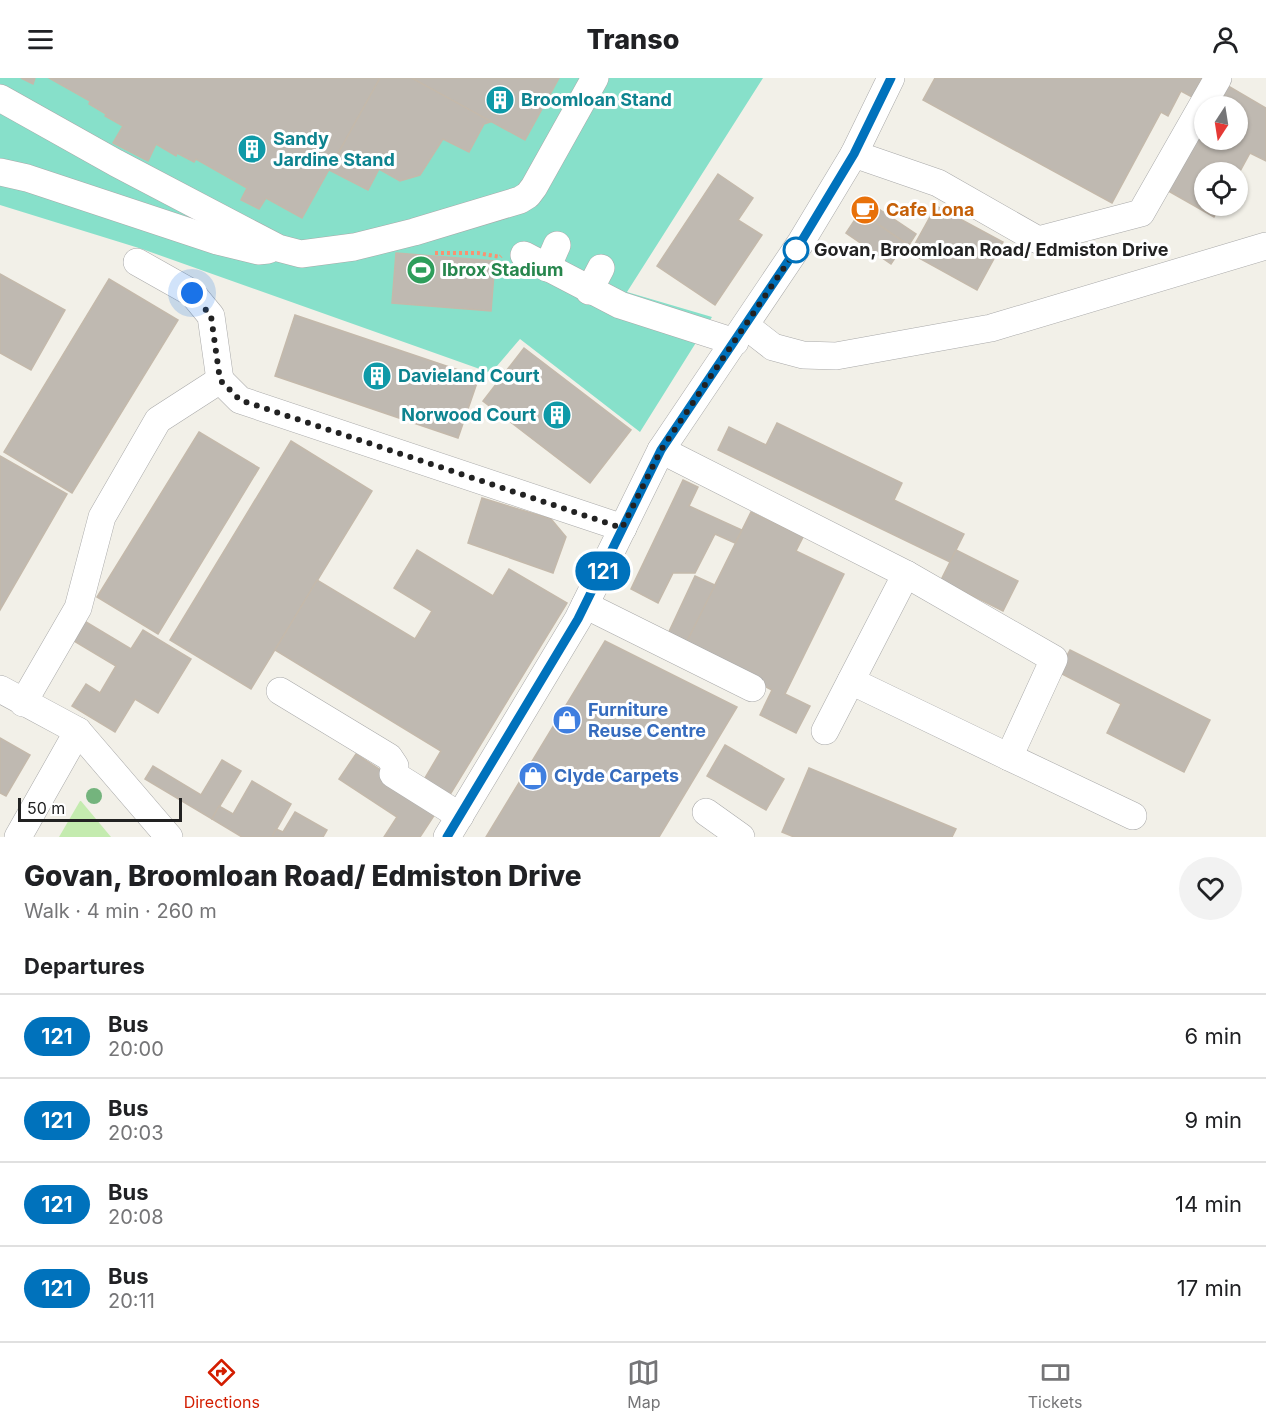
<!DOCTYPE html>
<meta charset="utf-8">
<style>
:root{--surface:#fff;--page:#f2f2f2;--text:#202124;--muted:#757577;--line:#e0e0e0;--accent:#d31d00}
body{margin:0;font-family:Inter,sans-serif;background:var(--page);color:var(--text);height:100vh;display:flex;flex-direction:column;font-size:22px;white-space:nowrap}
*{box-sizing:border-box;margin:0}
p{font-size:20px;color:var(--muted)}
.icon{flex:none;width:33px;height:33px;fill:none;stroke:currentColor;stroke-width:2;stroke-linecap:round;stroke-linejoin:round}
.map{position:relative;height:759px;overflow:hidden}
.details{display:flex;flex-direction:column;background:var(--surface);flex:1}
.details>*{flex:none}
.badge{padding:0 12px;border-radius:20px;font-size:21px;line-height:39px}
.needle{width:39px;rotate:192deg}
.buttons{position:absolute;left:1194px;top:18px;display:grid;gap:12px}
.buttons a{display:grid;place-items:center;width:54px;height:54px;border-radius:50%;background:var(--surface);box-shadow:0 2px 4px #0004;font-size:30px}
.scale{position:absolute;left:18px;bottom:15px;width:164px;box-sizing:border-box;padding-left:6px;border:3px solid #222;border-top:0;font-size:16px;line-height:21px;white-space:nowrap;color:#222;-webkit-text-stroke:4px #fff;paint-order:stroke}
.you{position:absolute;width:30px;height:30px;margin:-15px;border:4px solid #fff;border-radius:50%;background:#1a73e8;box-shadow:0 0 0 9px #1a73e833}
.map>.badge{position:absolute;translate:-50% -50%;box-shadow:0 0 0 3px #fff}
h2{padding:0 24px;font-size:22px;line-height:54px}
.round{display:grid;place-items:center;flex:none;width:63px;height:63px;border-radius:32px;background:var(--page)}
.overview{display:flex;align-items:center;justify-content:space-between;height:102px;padding:0 24px}
h1{font-size:28px;font-weight:800;line-height:45px}
ul{padding:0;list-style:none}
li{display:flex;align-items:center;gap:18px;height:84px;padding:0 24px;border-top:2px solid var(--line)}
li div{flex:1}
li b{display:block;font-size:22px}
li em{font-style:normal}
li .badge{min-width:66px;font-weight:700;text-align:center}
header{display:flex;justify-content:space-between;align-items:center;height:78px;padding:0 24px;background:var(--surface);font-size:27px;font-weight:800}
.menu{display:flex;justify-content:space-around;align-items:center;height:84px;border-top:2px solid var(--line);background:var(--surface);font-size:16px;color:var(--muted)}
.menu a{display:grid;justify-items:center;gap:3px}
.menu .current{color:var(--accent)}
.map>svg:first-child{display:block}
.grass{fill:#c4ebaf}
.pitch{fill:#87e0ca}
.building{fill:#bfb9b1;stroke:#c4b9ab;stroke-width:1.5}
.lines{fill:none;stroke-linecap:round;stroke-linejoin:round}
.minor-casing{stroke:#a9a9a9;stroke-width:28}
.path{stroke:#fa9271;stroke-width:4;stroke-dasharray:3 3;stroke-linecap:butt}
.minor{stroke:#fff;stroke-width:27}
.tree{fill:#74b47d}
.line-casing{stroke:#fff;stroke-width:14}
.line{stroke:#0072bc;stroke-width:9}
.walk{stroke:#222;stroke-width:6;stroke-dasharray:0 10.8}
.stop-dot{fill:#fff;stroke:#0072bc;stroke-width:3}
.labels{text-anchor:middle;stroke-width:6;stroke-linejoin:round;paint-order:stroke}
.culture-label{font-size:18px;font-weight:bold;fill:#0d838f;stroke:#fff;text-anchor:start}
.food-label{font-size:18px;font-weight:bold;fill:#c56008;stroke:#fff;text-anchor:start}
.stop-label{font-size:18px;font-weight:bold;fill:#222;stroke:#fff;text-anchor:start}
.leisure-label{font-size:18px;font-weight:bold;fill:#27864d;stroke:#fff;text-anchor:start}
.shop-label{font-size:18px;font-weight:bold;fill:#366cbe;stroke:#fff;text-anchor:start}
</style>
<header><svg class="icon" aria-label="menu" viewBox="0 0 24 24"><path d="M4 6h16M4 12h16M4 18h16"/></svg>Transo<svg class="icon" aria-label="person" viewBox="0 0 24 24"><circle cx="12" cy="8" r="4"/><path d="M4 21q1-7 8-7t8 7"/></svg></header>
<div class="map">
<svg width="1266" height="759" viewBox="0 0 1266 759">
<rect width="100%" height="100%" fill="#f2f0e8"/>
<polygon class="grass" points="80,723 81,723 111,759 59,759"/>
<polygon class="pitch" points="0,0 763,0 627,214 712,239 640,354 520,261 491,295 142,171 0,127"/>
<g class="building">
<polygon points="21,0 35,0 33,6"/>
<polygon points="49,0 380,0 302,140 266,120 259,131 241,122 247,110 196,81 194,84 177,75 176,78 156,66 148,83 113,65 123,48 105,38 106,36 89,26 90,23"/>
<polygon points="380,0 412,0 493,43 484,46 469,74 443,61 420,97 400,103 379,91 368,112 329,92"/>
<polygon points="412,0 559,0 525,62"/>
<polygon points="935,0 1202,0 1192,19 1181,13 1168,38 1161,34 1112,125 923,22"/>
<polygon points="1223,5 1266,30 1266,83 1250,75 1238,97 1238,94 1204,94 1204,128 1220,128 1214,139 1163,110 1204,38 1204,62 1238,62 1238,28 1210,28"/>
<polygon points="718,96 753,120 738,142 762,157 715,227 657,188"/>
<polygon points="867,123 916,156 909,167 860,134"/>
<polygon points="936,128 1003,164 977,212 910,175"/>
<polygon points="860,134 905,165 891,186 846,155"/>
<polygon points="396,175 495,183 491,233 392,225"/>
<polygon points="0,196 65,232 31,292 0,275"/>
<polygon points="109,201 178,242 72,415 4,374"/>
<polygon points="295,237 479,299 458,360 275,298"/>
<polygon points="524,270 631,352 590,405 483,323"/>
<polygon points="777,345 902,405 894,422 964,456 950,484 718,372 729,349 766,367"/>
<polygon points="199,354 259,390 158,556 97,519"/>
<polygon points="291,363 372,413 251,611 170,562"/>
<polygon points="0,378 67,416 0,532"/>
<polygon points="683,402 698,409 689,428 742,452 735,465 715,456 695,495 673,495 658,525 631,511"/>
<polygon points="482,420 551,441 566,459 553,495 468,465"/>
<polygon points="751,434 803,459 796,473 844,496 785,616 810,628 796,655 760,637 772,612 685,567"/>
<polygon points="417,472 493,518 509,491 567,525 448,720 422,705 441,673 275,572 317,502 415,561 432,533 394,510"/>
<polygon points="956,472 1018,503 1003,533 941,502"/>
<polygon points="695,498 715,507 685,567 667,558"/>
<polygon points="81,541 131,571 143,552 191,581 158,635 135,621 115,654 72,628 86,606 100,615 116,588 69,560"/>
<polygon points="605,563 737,629 659,759 486,759"/>
<polygon points="1070,572 1210,642 1184,694 1107,655 1121,626 1058,594"/>
<polygon points="0,660 30,677 6,718 0,715"/>
<polygon points="725,667 784,701 766,732 707,698"/>
<polygon points="356,676 439,730 420,759 384,759 397,739 339,701"/>
<polygon points="222,682 241,693 212,741 145,701 153,688 201,717"/>
<polygon points="809,690 956,751 952,759 794,759 782,754"/>
<polygon points="252,703 291,726 272,759 242,759 212,741 219,728 233,736"/>
<polygon points="295,734 327,752 323,759 272,759 276,751 283,754"/>
</g>
<g class="lines">
<g class="minor-casing">
<g id="minor">
<polyline points="0,20 116,85 278,170 301,176 354,169 414,154 520,122 528,117 534,109 595,0"/>
<polyline points="854,76 938,105 1038,162 1141,135 1218,0"/>
<polyline points="0,94 27,100 217,163 258,173 268,172"/>
<polyline points="524,177 620,227 735,264"/>
<polyline points="137,184 192,215 211,238 220,302"/>
<polyline points="547,190 557,167"/>
<polyline points="589,213 601,190"/>
<polyline points="746,248 773,269 803,277 836,278 991,250 1266,168"/>
<polyline points="661,372 906,496 1054,581 1009,679 1133,738"/>
<polyline points="585,527 752,610"/>
<polyline points="851,603 1009,679"/>
<polyline points="0,611 78,653 169,759"/>
<polyline points="280,613 389,679 395,688 393,696 460,738"/>
<polyline points="23,625 78,530 102,439 158,342 220,302 240,322 623,450"/>
<polyline points="825,653 906,496"/>
<polyline points="706,734 741,759"/>
<polyline points="18,759 78,653"/>
<polyline points="447,759 578,541 661,372 801,164 854,76 891,0"/>
</g>
</g>
<polyline class="path" points="435,175 478,175 500,179 501,178"/>
<use href="#minor" class="minor"/>
</g>
<circle class="tree" cx="94" cy="718" r="8"/>
<g class="lines">
<g class="line-casing">
<polyline id="line" points="447,759 578,541 661,372 801,164 854,76 891,0"/>
</g>
<use href="#line" class="line"/>
<polyline class="walk" points="192,215 211,238 220,302 240,322 622,450 661,372 796,172"/>
</g>
<defs>
<g id="building-disc" transform="scale(1.5)"><circle r="9.5" fill="#0f9aa8" stroke="#fff"/><path d="M-4-6H4V6H1V3H-1V6H-4ZM-2.5-4.3h1.7v1.8h-1.7ZM.8-4.3h1.7v1.8H.8ZM-2.5-1h1.7V.8h-1.7ZM.8-1h1.7V.8H.8Z" fill="#fff"/></g>
<g id="cafe-disc" transform="scale(1.5)"><circle r="9.5" fill="#e8710a" stroke="#fff"/><path d="M-5.5-4.5H6V0H3Q3 3.5 0 3.5H-2.5Q-5.5 3.5-5.5 0ZM3-3.2v2h1.7v-2ZM-6 4.5H4V6H-6Z" fill="#fff"/></g>
<g id="stadium-disc" transform="scale(1.5)"><circle r="9.5" fill="#2e9e5b" stroke="#fff"/><path d="M0-5a6.5 5 0 1 0 0 10a6.5 5 0 1 0 0-10ZM-3.5-1.8h7v3.6h-7Z" fill="#fff"/></g>
<g id="shop-disc" transform="scale(1.5)"><circle r="9.5" fill="#3f7fe0" stroke="#fff"/><path d="M-5-2.5h2.3a2.7 3.5 0 0 1 5.4 0H5L5.5 6h-11ZM-1.5-2.5h3a1.5 2.3 0 0 0-3 0Z" fill="#fff"/></g>
</defs>
<g fill-rule="evenodd">
<use href="#building-disc" x="500" y="22"/>
<use href="#building-disc" x="252" y="71"/>
<use href="#cafe-disc" x="865" y="132"/>
<use href="#stadium-disc" x="421" y="192"/>
<use href="#building-disc" x="377" y="298"/>
<use href="#building-disc" x="557" y="337"/>
<use href="#shop-disc" x="567" y="642"/>
<use href="#shop-disc" x="533" y="698"/>
</g>
<circle class="stop-dot" cx="796" cy="172" r="12"/>
<g class="labels">
<g class="culture-label">
<text x="521" y="28">Broomloan Stand</text>
<text x="273" y="67">Sandy<tspan x="273" dy="21">Jardine Stand</tspan></text>
<text x="398" y="304">Davieland Court</text>
<text x="536" y="343" text-anchor="end">Norwood Court</text>
</g>
<g class="food-label">
<text x="886" y="138">Cafe Lona</text>
</g>
<g class="stop-label">
<text x="814" y="178">Govan, Broomloan Road/ Edmiston Drive</text>
</g>
<g class="leisure-label">
<text x="442" y="198">Ibrox Stadium</text>
</g>
<g class="shop-label">
<text x="588" y="638">Furniture<tspan x="588" dy="21">Reuse Centre</tspan></text>
<text x="554" y="704">Clyde Carpets</text>
</g>
</g>
</svg>
<div class="buttons">
<a><svg class="needle" viewBox="-14 -14 28 28"><path d="M0-13l5 13h-10z" fill="#e53935"/><path d="M0 13l5-13h-10z" fill="#757577"/></svg></a>
<a><svg class="icon" aria-label="locate" viewBox="0 0 24 24"><circle cx="12" cy="12" r="6"/><path d="M12 2v4M12 18v4M2 12h4M18 12h4"/></svg></a>
</div>
<div class="scale">50 m</div>
<div class="you" style="left:192px;top:215px"></div>
<b class="badge" style="left:603px;top:493px;background:#0072bc;color:#fff">121</b>
</div>
<section class="details">
<div class="overview"><div><h1>Govan, Broomloan Road/ Edmiston Drive</h1><p>Walk · 4 min · 260 m</p></div><a class="round"><svg class="icon" aria-label="heart" viewBox="0 0 24 24"><path d="M12 20l-8-8c-3-5 5-10 8-4 3-6 11-1 8 4z"/></svg></a></div>
<h2>Departures</h2>
<ul>
<li><span class="badge" style="background:#0072bc;color:#fff">121</span><div><b>Bus</b><p>20:00</p></div><em>6 min</em></li>
<li><span class="badge" style="background:#0072bc;color:#fff">121</span><div><b>Bus</b><p>20:03</p></div><em>9 min</em></li>
<li><span class="badge" style="background:#0072bc;color:#fff">121</span><div><b>Bus</b><p>20:08</p></div><em>14 min</em></li>
<li><span class="badge" style="background:#0072bc;color:#fff">121</span><div><b>Bus</b><p>20:11</p></div><em>17 min</em></li>
</ul>
</section>
<nav class="menu">
<a class="current"><svg class="icon" aria-label="directions" viewBox="0 0 24 24"><path d="M12 3l9 9-9 9-9-9zM9 14v-3h6M13 9l2 2-2 2"/></svg>Directions</a>
<a><svg class="icon" aria-label="map" viewBox="0 0 24 24"><path d="M3 6l6-2 6 2 6-2v14l-6 2-6-2-6 2zM9 4v14M15 6v14"/></svg>Map</a>
<a><svg class="icon" aria-label="tickets" viewBox="0 0 24 24"><path d="M3 7h18v10H3zM15 7v10"/></svg>Tickets</a>
</nav>
